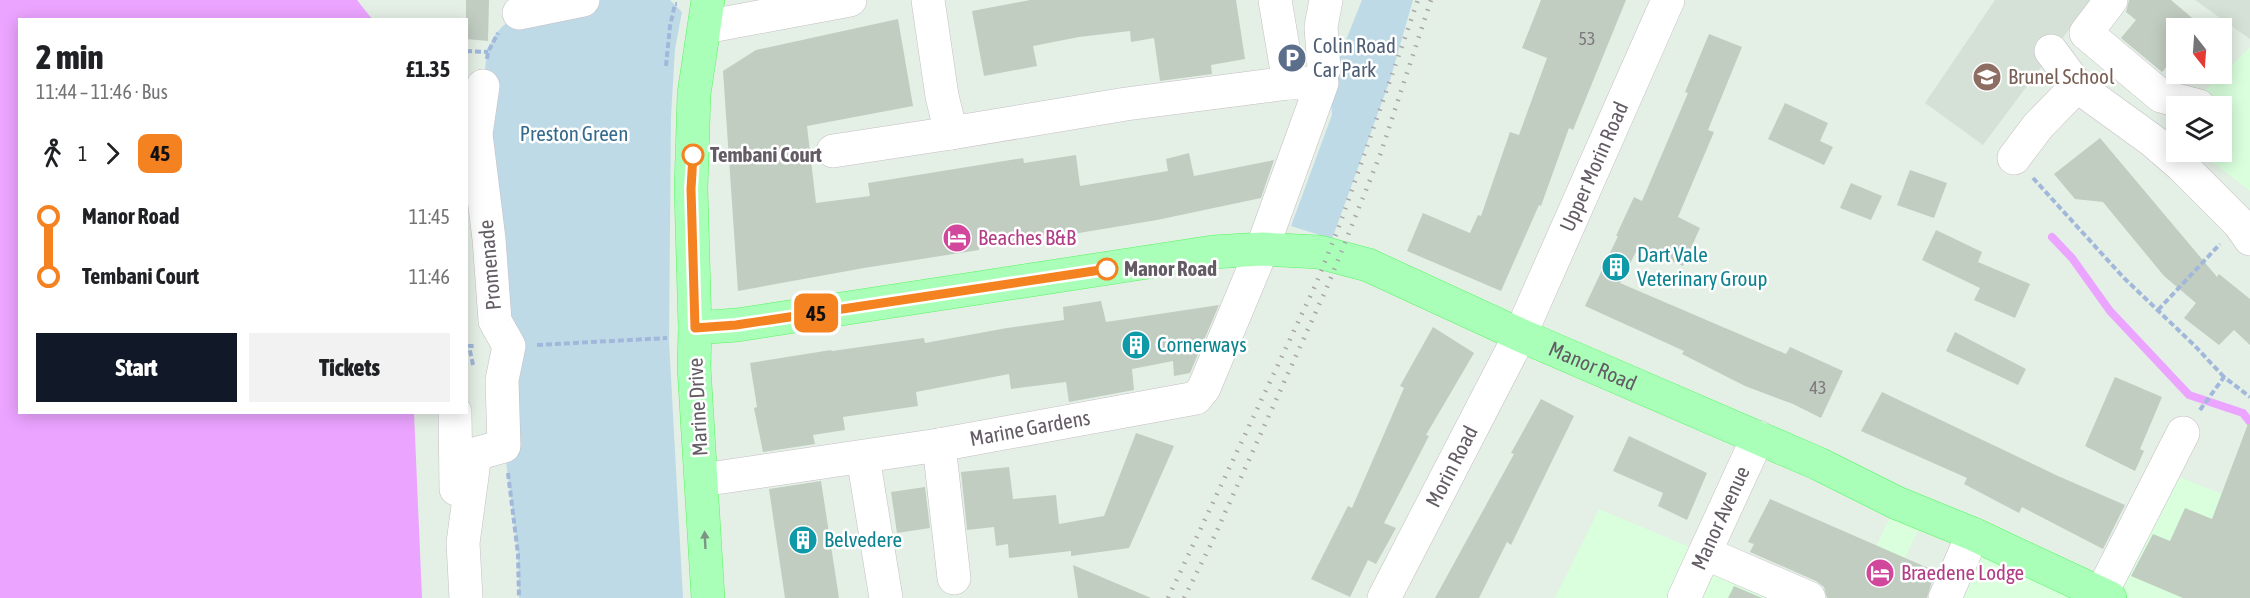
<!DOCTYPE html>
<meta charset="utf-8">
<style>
:root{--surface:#fff;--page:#f2f2f2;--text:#202124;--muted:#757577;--accent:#111827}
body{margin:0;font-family:"Asap Condensed",sans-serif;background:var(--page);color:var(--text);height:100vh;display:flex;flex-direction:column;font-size:22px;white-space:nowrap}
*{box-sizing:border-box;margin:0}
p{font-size:20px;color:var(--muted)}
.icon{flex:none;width:33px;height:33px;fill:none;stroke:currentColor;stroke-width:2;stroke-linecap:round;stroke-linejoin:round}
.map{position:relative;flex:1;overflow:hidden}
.sheet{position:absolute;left:18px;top:18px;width:450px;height:396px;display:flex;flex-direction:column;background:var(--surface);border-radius:0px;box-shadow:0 3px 15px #0003}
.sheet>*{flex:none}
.badge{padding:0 12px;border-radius:9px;font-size:21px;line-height:39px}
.needle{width:39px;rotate:163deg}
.buttons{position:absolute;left:2166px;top:18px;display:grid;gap:12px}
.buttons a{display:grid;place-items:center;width:66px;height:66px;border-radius:0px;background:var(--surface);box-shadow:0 3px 15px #0003;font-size:30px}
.map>.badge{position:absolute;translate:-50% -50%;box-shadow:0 0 0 3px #fff}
.legs{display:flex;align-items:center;gap:9px;height:66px;padding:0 18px;font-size:20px}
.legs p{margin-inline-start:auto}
.overview{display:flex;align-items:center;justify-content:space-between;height:102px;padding:0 18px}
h1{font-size:33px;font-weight:800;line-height:45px}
.button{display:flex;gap:12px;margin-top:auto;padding:12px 18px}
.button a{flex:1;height:69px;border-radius:0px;background:var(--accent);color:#fff;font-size:24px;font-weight:800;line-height:69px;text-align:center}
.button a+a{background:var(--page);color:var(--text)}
ul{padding:0 18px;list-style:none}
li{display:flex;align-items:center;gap:21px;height:60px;font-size:22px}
li i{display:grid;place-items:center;width:9px;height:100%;margin:0 8px;background:currentColor}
li i::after{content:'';width:15px;height:15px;margin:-8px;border:4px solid;border-radius:50%;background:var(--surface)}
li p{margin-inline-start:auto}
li:first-child i{background:linear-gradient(#0000 50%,currentColor 0)}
li:last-child i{background:linear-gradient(currentColor 50%,#0000 0)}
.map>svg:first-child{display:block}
.commercial{fill:#d9ffdd}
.education{fill:#d5e1d6}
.green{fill:#bfdae7}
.water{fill:#eba4ff}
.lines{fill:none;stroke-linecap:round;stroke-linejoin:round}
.stream{stroke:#eba4ff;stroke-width:8}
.building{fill:#c2cdc2}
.minor-casing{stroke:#c5bec5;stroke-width:34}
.major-casing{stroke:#55f65f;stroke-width:34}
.path{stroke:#a2b8da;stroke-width:4;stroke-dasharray:6 3;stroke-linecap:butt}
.minor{stroke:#fff;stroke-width:33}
.major{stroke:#a9ffb8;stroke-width:33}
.rail{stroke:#a9a6a9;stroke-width:4.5;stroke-dasharray:1.5 8;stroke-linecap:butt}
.oneway{fill:#7c9582}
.line-1-casing{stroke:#fff;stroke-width:14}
.line-1{stroke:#f58220;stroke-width:9}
.stop-1-dot{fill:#fff;stroke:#f58220;stroke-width:3}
.labels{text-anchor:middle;stroke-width:5;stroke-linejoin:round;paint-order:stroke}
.number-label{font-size:18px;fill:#7c787c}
.service-label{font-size:21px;fill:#4e5e75;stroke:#fff;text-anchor:start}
.education-label{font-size:21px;fill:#785e54;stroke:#fff;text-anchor:start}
.park-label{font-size:21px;fill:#346a8c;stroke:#fff}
.stop-label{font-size:21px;font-weight:bold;fill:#645c65;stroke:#fff;text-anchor:start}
.street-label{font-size:21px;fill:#645c65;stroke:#fff}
.hotel-label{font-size:21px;fill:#b23c85;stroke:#fff;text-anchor:start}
.culture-label{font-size:21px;fill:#0d838f;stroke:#fff;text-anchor:start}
</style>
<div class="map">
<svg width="2250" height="598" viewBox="0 0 2250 598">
<rect width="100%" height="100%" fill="#e4efe5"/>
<g class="commercial">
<polygon points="2250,47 2250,191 2199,152 2222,152 2222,106 2189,106"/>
<polygon points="2164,471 2250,505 2250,598 1934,598 1964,530 2101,594"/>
<polygon points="1897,503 1925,516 1886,598 1851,598"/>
<polygon points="1599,509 1687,546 1704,557 1803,598 1555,598"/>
</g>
<g class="education">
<polygon points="1995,0 2091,0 1983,145 1925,103"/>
<polygon points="2195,0 2250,0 2250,39"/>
</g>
<g class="green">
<path d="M 583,0 L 670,0 L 682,12 L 675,49 L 671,116 L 669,341 L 683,598 L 519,598 L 518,554 L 504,446 L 483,86 C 485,76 485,64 487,54 C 499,8 545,8 583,0 Z"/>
<polygon points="1362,0 1413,0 1390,80 1332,239 1291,226 1332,115 1329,75 1346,40"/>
</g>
<polygon class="water" points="0,0 357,0 372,19 20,20 20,412 414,413 422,598 0,598"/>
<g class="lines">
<polyline class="stream" points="2052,237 2072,258 2110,311 2189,395 2243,413 2250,422"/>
</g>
<g class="building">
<polygon points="466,0 489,0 488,41 466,39"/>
<polygon points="1030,0 1236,0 1245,59 1211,65 1212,74 1160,81 1154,38 1131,42 1130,31 1079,37 1033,46 1037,66 984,76 972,11"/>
<polygon points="1541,0 1626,0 1573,130 1569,128 1541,206 1539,205 1501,291 1407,251 1423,213 1470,233 1478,215 1481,216 1510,132 1519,135 1547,58 1522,48"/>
<polygon points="2129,0 2171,0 2204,28 2176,28 2176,56 2162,72 2121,38 2136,20 2126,12"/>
<polygon points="898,19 913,106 807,126 816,203 870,196 868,183 1023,158 1024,163 1076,155 1080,186 1168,171 1166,159 1189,153 1194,176 1274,160 1261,198 1157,220 1049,238 1048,235 979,246 979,250 864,268 738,291 723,71 756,50"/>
<polygon points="1709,34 1742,47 1708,130 1714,132 1678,217 1700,228 1683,266 1639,246 1620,283 1786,354 1790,347 1843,371 1821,418 1793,404 1745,386 1682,354 1684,351 1585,306 1618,236 1616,236 1634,197 1642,201 1688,93 1685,92"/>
<polygon points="1785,103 1828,123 1820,141 1833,147 1824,165 1768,139"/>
<polygon points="2100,138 2217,277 2219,274 2250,299 2250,345 2234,330 2219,345 2184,318 2196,303 2164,276 2103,202 2075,199 2054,174"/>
<polygon points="1910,170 1947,183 1934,218 1897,205"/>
<polygon points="1851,183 1882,196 1871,220 1840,208"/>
<polygon points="1936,230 1982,252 1978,262 2030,284 2015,318 1974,300 1980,288 1922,260"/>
<polygon points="1101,301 1106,322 1219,305 1190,373 1174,376 1173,361 1132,369 1134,390 1069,402 1066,382 1011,389 1009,374 916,392 918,406 843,417 845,430 813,435 815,444 763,452 754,408 757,407 750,363 831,350 832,351 924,338 925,343 1007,328 1064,320 1063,307"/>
<polygon points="1433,327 1474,353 1426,435 1429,436 1384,523 1396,528 1376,564 1368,560 1350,597 1311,579 1348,506 1352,508 1404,388 1400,386"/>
<polygon points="1955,332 2026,369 2018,385 1946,351"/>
<polygon points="2115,377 2162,397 2140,449 2144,451 2135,471 2085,446"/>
<polygon points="1882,392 2058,476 2125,505 2103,549 2022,507 2019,513 1964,484 1967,478 1861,431"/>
<polygon points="1541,399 1574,416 1511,545 1507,542 1479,598 1435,598 1514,454 1511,453"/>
<polygon points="2248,424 2250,424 2250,598 2183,598 2131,576 2153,534 2170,541 2185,508 2212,519"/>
<polygon points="1136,433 1174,446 1129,548 1071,556 1071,551 1009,558 1008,544 996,546 994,527 967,530 961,472 1009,467 1013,499 1056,495 1059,524 1104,516"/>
<polygon points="1629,436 1707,473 1687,520 1658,506 1663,493 1613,471"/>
<polygon points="821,481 839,598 785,598 769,489"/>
<polygon points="925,487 930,528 897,533 891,492"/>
<polygon points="1770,499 1935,571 1927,598 1827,598 1824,587 1816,581 1750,552 1754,544 1748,542"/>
<polygon points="1073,565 1151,598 1078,598"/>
<polygon points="1734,586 1762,598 1728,598"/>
</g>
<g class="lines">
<g class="minor-casing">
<g id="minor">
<polyline points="1275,0 1289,83"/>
<polyline points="2111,0 2086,33 2161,96 2199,106"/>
<polyline points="519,13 583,0"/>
<polyline points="705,27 850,0"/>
<polyline points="2051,51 2077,86 2153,141 2182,166 2239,223 2250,239"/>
<polyline points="1324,69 1321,27 1326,0"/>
<polyline points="833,151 951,133"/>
<polyline points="2014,158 2038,126 2077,86"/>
<polyline points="455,412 456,489"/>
<polyline points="939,445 954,578"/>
<polyline points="863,457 886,598"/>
<path id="s1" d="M 702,480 L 939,445 L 1196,398 L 1204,388 L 1262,249 L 1322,83 L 1289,83 L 1126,104 L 951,133 L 942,96 L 928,0"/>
<polyline points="1705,553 1809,598"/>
<polyline points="466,598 463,543 475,454 504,446 502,380 509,346 495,321 489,239 476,134 483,86"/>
<path id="s2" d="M 1384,598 L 1520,335 L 1668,0"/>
<path id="s3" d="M 1684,598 L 1758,437"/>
<polyline points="1945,598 1973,534"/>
<polyline points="2099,598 2183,433"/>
</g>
</g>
<g class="major-casing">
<g id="major">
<path id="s4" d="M 695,328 L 737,325 L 1213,252 L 1262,249 L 1319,252 L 1368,265 L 1520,335 L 1819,464 L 1897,503 L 1973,534 L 2110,598"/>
<polyline points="708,598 694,367 695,328 691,189 694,94 708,0"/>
</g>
</g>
<g class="path">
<polyline points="466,51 488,52"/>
<polyline points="487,59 488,52 498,33"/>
<polyline points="666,66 670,26 675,4 677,4"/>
<polyline points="2033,178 2123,277 2195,346 2224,377"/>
<polyline points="2158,310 2220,244"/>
<polyline points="537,345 667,338"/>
<polyline points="473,365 469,346 475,346"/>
<polyline points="2200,410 2224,377 2250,397"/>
<polyline points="508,473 518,554 519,598"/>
</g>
<use href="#minor" class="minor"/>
<use href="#major" class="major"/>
<g class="rail">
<polyline points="1168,598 1316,284 1340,224 1418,0"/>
<polyline points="1184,598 1210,546 1328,285 1380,155 1431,0"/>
</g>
</g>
<defs><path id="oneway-solid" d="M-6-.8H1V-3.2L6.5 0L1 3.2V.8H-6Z" transform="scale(1.5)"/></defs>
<use class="oneway" href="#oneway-solid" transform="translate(705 540) rotate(-93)"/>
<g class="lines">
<g class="line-1-casing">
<polyline id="line-1" points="693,155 691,189 695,328 736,325 1107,269"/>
</g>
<use href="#line-1" class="line-1"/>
</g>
<defs>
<g id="parking-disc" transform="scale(1.5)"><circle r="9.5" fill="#5c6f8a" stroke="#fff"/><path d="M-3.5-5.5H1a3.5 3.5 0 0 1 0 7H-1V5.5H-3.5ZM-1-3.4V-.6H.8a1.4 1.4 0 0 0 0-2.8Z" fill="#fff"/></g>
<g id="school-disc" transform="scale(1.5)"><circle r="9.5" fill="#8d6e63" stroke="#fff"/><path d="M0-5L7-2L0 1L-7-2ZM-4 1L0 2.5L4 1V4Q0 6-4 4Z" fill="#fff"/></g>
<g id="hotel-disc" transform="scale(1.5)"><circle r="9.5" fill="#d1479c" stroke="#fff"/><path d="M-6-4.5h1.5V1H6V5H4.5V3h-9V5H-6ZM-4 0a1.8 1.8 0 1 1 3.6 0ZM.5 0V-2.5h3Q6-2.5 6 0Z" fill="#fff"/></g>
<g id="building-disc" transform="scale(1.5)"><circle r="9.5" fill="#0f9aa8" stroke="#fff"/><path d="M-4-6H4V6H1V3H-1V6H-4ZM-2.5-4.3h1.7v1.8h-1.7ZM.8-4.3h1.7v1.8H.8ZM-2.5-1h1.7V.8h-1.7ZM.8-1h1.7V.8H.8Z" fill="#fff"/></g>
</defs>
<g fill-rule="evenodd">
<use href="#parking-disc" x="1292" y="58"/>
<use href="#school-disc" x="1987" y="77"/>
<use href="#hotel-disc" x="957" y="238"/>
<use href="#building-disc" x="1616" y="267"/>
<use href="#building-disc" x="1136" y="345"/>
<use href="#building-disc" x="803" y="540"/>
<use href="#hotel-disc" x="1880" y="573"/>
</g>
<g class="stop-1-dot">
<circle cx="693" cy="155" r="10"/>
<circle cx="1107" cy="269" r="10"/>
</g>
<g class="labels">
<g class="number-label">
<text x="1587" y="45">53</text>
<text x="1818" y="394">43</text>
</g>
<g class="service-label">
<text x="1313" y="53">Colin Road<tspan x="1313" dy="24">Car Park</tspan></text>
</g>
<g class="education-label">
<text x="2008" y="84">Brunel School</text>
</g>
<g class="park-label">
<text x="574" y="141">Preston Green</text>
</g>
<g class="stop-label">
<text x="710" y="162">Tembani Court</text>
<text x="1124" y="276">Manor Road</text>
</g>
<g class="street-label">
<text dy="7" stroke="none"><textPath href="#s2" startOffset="480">Upper Morin Road</textPath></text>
<text transform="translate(490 265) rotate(-95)" y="7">Promenade</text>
<text dy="7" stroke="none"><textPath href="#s4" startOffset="927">Manor Road</textPath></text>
<text transform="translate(698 407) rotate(-93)" y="7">Marine Drive</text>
<text dy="7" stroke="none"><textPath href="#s1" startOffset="332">Marine Gardens</textPath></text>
<text dy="7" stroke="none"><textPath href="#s2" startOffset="148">Morin Road</textPath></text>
<text dy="7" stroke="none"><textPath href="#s3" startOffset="88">Manor Avenue</textPath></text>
</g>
<g class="hotel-label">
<text x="978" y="245">Beaches B&amp;B</text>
<text x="1901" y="580">Braedene Lodge</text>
</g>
<g class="culture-label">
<text x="1637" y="262">Dart Vale<tspan x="1637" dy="24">Veterinary Group</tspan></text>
<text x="1157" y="352">Cornerways</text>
<text x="824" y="547">Belvedere</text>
</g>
</g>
</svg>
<div class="buttons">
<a><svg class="needle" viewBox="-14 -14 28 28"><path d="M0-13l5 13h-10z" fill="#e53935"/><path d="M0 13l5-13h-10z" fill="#757577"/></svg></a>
<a><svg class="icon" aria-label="layers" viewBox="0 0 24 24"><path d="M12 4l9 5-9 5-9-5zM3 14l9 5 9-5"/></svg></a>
</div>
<b class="badge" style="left:816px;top:313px;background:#f58220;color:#111">45</b>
<section class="sheet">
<div class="overview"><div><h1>2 min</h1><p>11:44 – 11:46 · Bus</p></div><b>£1.35</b></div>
<div class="legs"><svg class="icon" aria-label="walk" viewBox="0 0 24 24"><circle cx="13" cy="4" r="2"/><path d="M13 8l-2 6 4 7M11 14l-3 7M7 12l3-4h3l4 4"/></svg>1<svg class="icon" aria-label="forward" viewBox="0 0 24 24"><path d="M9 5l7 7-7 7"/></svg><b class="badge" style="background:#f58220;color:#111">45</b></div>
<ul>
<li><i style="color:#f58220"></i><b>Manor Road</b><p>11:45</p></li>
<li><i style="color:#f58220"></i><b>Tembani Court</b><p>11:46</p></li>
</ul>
<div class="button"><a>Start</a><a>Tickets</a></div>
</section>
</div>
